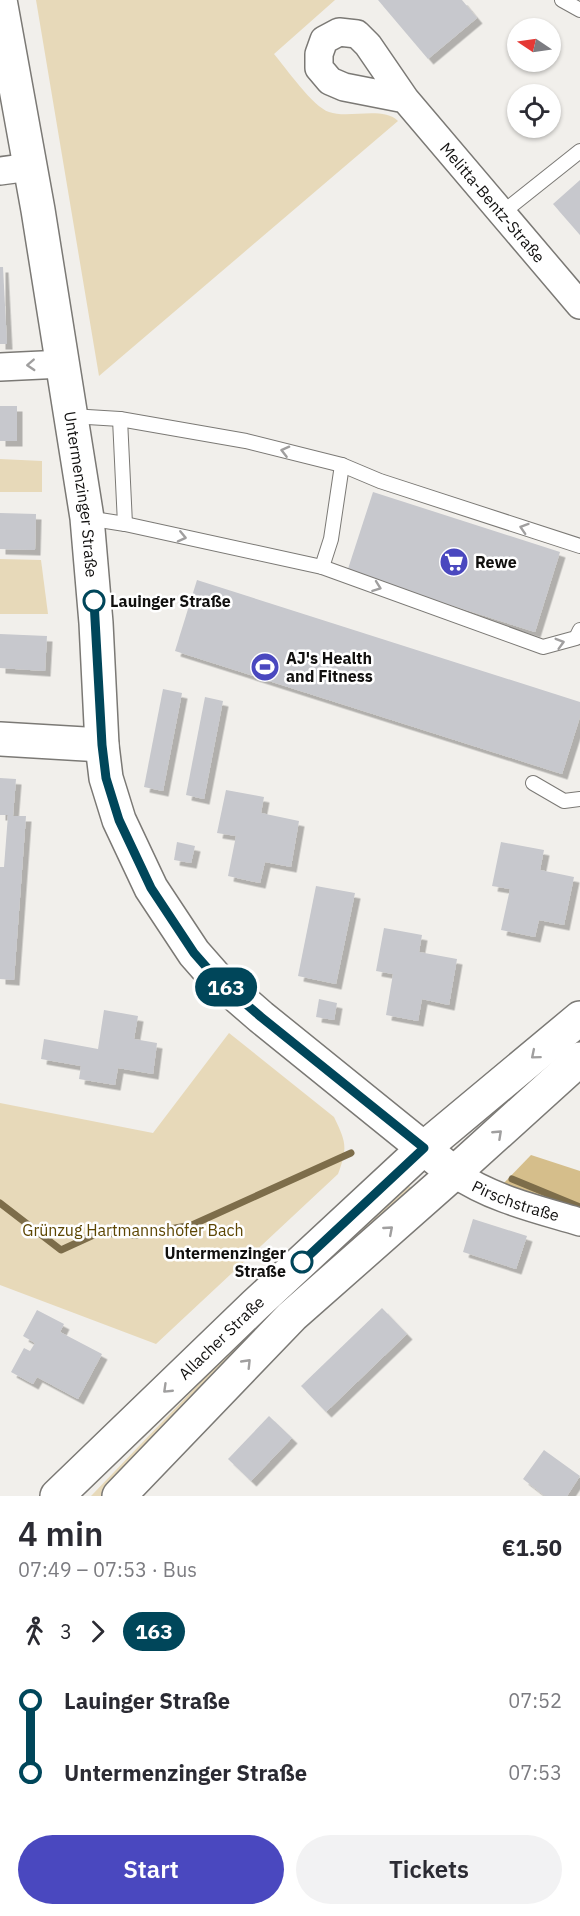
<!DOCTYPE html>
<meta charset="utf-8">
<style>
:root{--surface:#fff;--page:#f2f2f3;--text:#2b2b33;--muted:#7c7c81;--accent:#4a48bf}
body{margin:0;font-family:"IBM Plex Sans",sans-serif;background:var(--page);color:var(--text);height:100vh;display:flex;flex-direction:column;font-size:22px;white-space:nowrap}
*{box-sizing:border-box;margin:0}
p{font-size:20px;color:var(--muted)}
.icon{flex:none;width:33px;height:33px;fill:none;stroke:currentColor;stroke-width:2;stroke-linecap:round;stroke-linejoin:round}
.map{position:relative;height:1496px;overflow:hidden}
.side{display:flex;flex-direction:column;background:var(--surface);flex:1}
.side>*{flex:none}
.badge{padding:0 12px;border-radius:20px;font-size:21px;line-height:39px}
.needle{width:39px;rotate:283deg}
.controls{position:absolute;left:507px;top:18px;display:grid;gap:12px}
.controls a{display:grid;place-items:center;width:54px;height:54px;border-radius:50%;background:var(--surface);box-shadow:0 2px 4px #0004;font-size:30px}
.map>.badge{position:absolute;translate:-50% -50%;box-shadow:0 0 0 3px #fff}
.legs{display:flex;align-items:center;gap:9px;height:66px;padding:0 18px;font-size:20px}
.legs p{margin-inline-start:auto}
.summary{display:flex;align-items:center;justify-content:space-between;height:102px;padding:0 18px}
h1{font-size:33px;font-weight:600;line-height:45px}
.action{display:flex;gap:12px;margin-top:auto;padding:12px 18px}
.action a{flex:1;height:69px;border-radius:36px;background:var(--accent);color:#fff;font-size:24px;font-weight:600;line-height:69px;text-align:center}
.action a+a{background:var(--page);color:var(--text)}
ul{padding:0 18px;list-style:none}
li{display:flex;align-items:center;gap:21px;height:72px;font-size:22px}
li i{display:grid;place-items:center;width:9px;height:100%;margin:0 8px;background:currentColor}
li i::after{content:'';width:15px;height:15px;margin:-8px;border:4px solid;border-radius:50%;background:var(--surface)}
li p{margin-inline-start:auto}
li:first-child i{background:linear-gradient(#0000 50%,currentColor 0)}
li:last-child i{background:linear-gradient(currentColor 50%,#0000 0)}
.map>svg:first-child{display:block}
.green{fill:#e7d9b9}
.forest{fill:#d5be8b}
.lines{fill:none;stroke-linecap:round;stroke-linejoin:round}
.stream{stroke:#7d6d4a;stroke-width:7}
.building{fill:#c7c8cd;filter:url(#shadow)}
.service-casing{stroke:#7b7975;stroke-width:16}
.minor-casing{stroke:#7b7975;stroke-width:30}
.tertiary-casing{stroke:#7b7975;stroke-width:36}
.secondary-casing{stroke:#7b7975;stroke-width:36}
.service{stroke:#fff;stroke-width:14}
.minor{stroke:#fff;stroke-width:27}
.tertiary{stroke:#fff;stroke-width:33}
.secondary{stroke:#fff;stroke-width:33}
.oneway{stroke:#a09f9f}
.line-1-casing{stroke:#fff;stroke-width:14}
.line-1{stroke:#00465a;stroke-width:9}
.stop-1-dot{fill:#fff;stroke:#00465a;stroke-width:3}
.labels{text-anchor:middle;stroke-width:5;stroke-linejoin:round;paint-order:stroke}
.street-label{font-size:16px;fill:#11100f;stroke:#fff}
.poi-label{font-size:16px;font-weight:bold;fill:#11100f;stroke:#fff;text-anchor:start}
.stop-label{font-size:16px;font-weight:bold;fill:#11100f;stroke:#fff;text-anchor:start}
.park-label{font-size:16px;fill:#5d4603;stroke:#fff}
</style>
<div class="map">
<svg width="580" height="1496" viewBox="0 0 580 1496">
<defs>
<filter id="shadow"><feDropShadow dx="5.5" dy="5.5" stdDeviation="0" flood-color="#0004"/></filter>
</defs>
<rect width="100%" height="100%" fill="#f1efeb"/>
<g class="green">
<path d="M 36,0 L 335,0 L 274,54 C 285,67 313,107 329,112 C 348,119 383,106 398,121 L 99,376 Z"/>
<polygon points="0,459 42,461 42,492 0,492"/>
<polygon points="0,559 41,560 48,614 0,614"/>
<path d="M 229,1033 L 334,1117 C 346,1142 348,1147 338,1174 L 156,1344 L 0,1285 L 0,1103 L 153,1133 Z"/>
<polygon points="409,1186 414,1190 112,1496 91,1496 238,1343"/>
</g>
<polygon class="forest" points="531,1155 580,1171 580,1213 501,1186"/>
<g class="lines">
<g class="stream">
<polyline points="512,1179 580,1207"/>
<polyline points="0,1203 61,1250 98,1233 136,1235 192,1225 351,1153"/>
</g>
</g>
<g class="building">
<polygon points="378,0 462,0 477,18 428,59"/>
<polygon points="580,180 580,235 553,204"/>
<polygon points="0,267 3,267 7,344 0,344"/>
<rect x="0" y="406" width="17" height="35"/>
<polygon points="373,492 560,552 535,632 347,572"/>
<polygon points="0,513 36,514 35,550 0,549"/>
<polygon points="197,580 580,702 580,717 562,774 175,651"/>
<polygon points="0,634 47,636 45,671 0,668"/>
<polygon points="163,689 182,693 163,791 144,787"/>
<polygon points="205,697 223,701 204,799 186,795"/>
<polygon points="0,778 16,779 13,816 26,816 14,980 0,979 0,867 4,867 8,815 0,815"/>
<polygon points="226,790 264,797 261,813 299,821 291,867 265,862 260,883 228,876 236,836 217,833"/>
<polygon points="177,842 195,846 191,863 174,860"/>
<polygon points="501,842 544,850 540,870 574,877 564,925 539,920 535,937 501,930 510,889 492,886"/>
<polygon points="316,886 355,893 336,984 298,976"/>
<polygon points="384,928 422,935 419,952 457,959 449,1005 422,999 418,1021 386,1015 393,974 376,971"/>
<polygon points="319,999 337,1003 334,1020 316,1017"/>
<polygon points="104,1010 138,1016 134,1039 157,1043 153,1074 118,1068 115,1085 79,1079 81,1066 41,1059 44,1039 98,1049"/>
<polygon points="473,1219 527,1236 516,1269 463,1252"/>
<polygon points="382,1308 407,1334 326,1412 301,1386"/>
<polygon points="37,1310 64,1324 60,1332 102,1354 78,1399 37,1377 33,1384 11,1372 24,1348 30,1351 35,1343 23,1336"/>
<polygon points="269,1416 292,1438 251,1481 228,1459"/>
<polygon points="544,1450 580,1476 567,1496 545,1496 523,1479"/>
</g>
<g class="lines">
<g class="service-casing">
<g id="service">
<polyline points="562,0 580,10"/>
<polyline points="502,213 580,151"/>
<polyline points="71,416 120,419 246,441 342,465 380,481 580,546"/>
<polyline points="120,419 125,524"/>
<polyline points="87,518 125,524 322,567 543,647 576,638 580,630"/>
<polyline points="322,567 331,539 342,465"/>
<polyline points="533,783 564,801 580,799"/>
</g>
</g>
<g class="minor-casing">
<g id="minor">
<path id="s1" d="M 405,99 L 344,87 L 330,81 L 319,68 L 319,54 L 324,40 L 339,32 L 357,34 L 368,45 L 405,99 L 580,305"/>
<polyline points="0,171 30,167"/>
<polyline points="0,367 63,364"/>
<path id="s2" d="M 454,1173 C 492,1199 537,1209 580,1222"/>
</g>
</g>
<g class="tertiary-casing">
<g id="tertiary">
<path id="s3" d="M 0,0 L 38,210 L 87,518 L 96,623 L 102,745 L 106,778 L 119,820 L 151,888 L 194,953 L 216,978 L 261,1017 L 454,1173"/>
<polyline points="0,739 102,745"/>
</g>
</g>
<g class="secondary-casing">
<g id="secondary">
<path id="s4" d="M 57,1496 L 255,1305 L 424,1148 L 580,1018"/>
<polyline points="119,1496 292,1316 454,1173 580,1059"/>
</g>
</g>
<use href="#service" class="service"/>
<use href="#minor" class="minor"/>
<use href="#tertiary" class="tertiary"/>
<use href="#secondary" class="secondary"/>
</g>
<defs><path id="oneway-chevron" d="M-2-3.5L2.5 0L-2 3.5" fill="none" stroke-width="1.6" stroke-linecap="round" stroke-linejoin="round" transform="scale(1.5)"/></defs>
<g class="oneway">
<use href="#oneway-chevron" transform="translate(31 365) rotate(177)"/>
<use href="#oneway-chevron" transform="translate(285 451) rotate(-166)"/>
<use href="#oneway-chevron" transform="translate(524 528) rotate(-162)"/>
<use href="#oneway-chevron" transform="translate(182 537) rotate(13)"/>
<use href="#oneway-chevron" transform="translate(377 587) rotate(20)"/>
<use href="#oneway-chevron" transform="translate(560 643) rotate(-16)"/>
<use href="#oneway-chevron" transform="translate(535 1055) rotate(140)"/>
<use href="#oneway-chevron" transform="translate(498 1134) rotate(-43)"/>
<use href="#oneway-chevron" transform="translate(389 1230) rotate(-41)"/>
<use href="#oneway-chevron" transform="translate(247 1363) rotate(-46)"/>
<use href="#oneway-chevron" transform="translate(167 1389) rotate(136)"/>
</g>
<g class="lines">
<g class="line-1-casing">
<polyline id="line-1" points="94,601 102,745 106,778 119,820 151,888 194,953 216,978 261,1017 424,1148 302,1262"/>
</g>
<use href="#line-1" class="line-1"/>
</g>
<defs>
<g id="supermarket-disc" transform="scale(1.5)"><circle r="9.5" fill="#4a48bf" stroke="#fff"/><path d="M-6-5.5h2.5l.6 2H6L4.5 2H-2.5L-4.4-4H-6ZM-1.5 3.2a1.3 1.3 0 1 0 .1 0ZM3 3.2a1.3 1.3 0 1 0 .1 0Z" fill="#fff"/></g>
<g id="stadium-disc" transform="scale(1.5)"><circle r="9.5" fill="#4a48bf" stroke="#fff"/><path d="M0-5a6.5 5 0 1 0 0 10a6.5 5 0 1 0 0-10ZM-3.5-1.8h7v3.6h-7Z" fill="#fff"/></g>
</defs>
<g fill-rule="evenodd">
<use href="#supermarket-disc" x="454" y="562"/>
<use href="#stadium-disc" x="265" y="667"/>
</g>
<g class="stop-1-dot">
<circle cx="94" cy="601" r="10"/>
<circle cx="302" cy="1262" r="10"/>
</g>
<g class="labels">
<g class="street-label">
<text dy="6" stroke="none"><textPath href="#s1" startOffset="375">Melitta-Bentz-Straße</textPath></text>
<text dy="6" stroke="none"><textPath href="#s3" startOffset="501">Untermenzinger Straße</textPath></text>
<text dy="6" stroke="none"><textPath href="#s2" startOffset="68">Pirschstraße</textPath></text>
<text dy="6" stroke="none"><textPath href="#s4" startOffset="228">Allacher Straße</textPath></text>
</g>
<g class="poi-label">
<text x="475" y="568">Rewe</text>
<text x="286" y="664">AJ's Health<tspan x="286" dy="18">and Fitness</tspan></text>
</g>
<g class="stop-label">
<text x="110" y="607">Lauinger Straße</text>
<text x="286" y="1259" text-anchor="end">Untermenzinger<tspan x="286" dy="18">Straße</tspan></text>
</g>
<g class="park-label">
<text x="133" y="1236">Grünzug Hartmannshofer Bach</text>
</g>
</g>
</svg>
<div class="controls">
<a><svg class="needle" viewBox="-14 -14 28 28"><path d="M0-13l5 13h-10z" fill="#e53935"/><path d="M0 13l5-13h-10z" fill="#7c7c81"/></svg></a>
<a><svg class="icon" aria-label="locate" viewBox="0 0 24 24"><circle cx="12" cy="12" r="6"/><path d="M12 2v4M12 18v4M2 12h4M18 12h4"/></svg></a>
</div>
<b class="badge" style="left:226px;top:987px;background:#00465a;color:#fff">163</b>
</div>
<section class="side">
<div class="summary"><div><h1>4 min</h1><p>07:49 – 07:53 · Bus</p></div><b>€1.50</b></div>
<div class="legs"><svg class="icon" aria-label="walk" viewBox="0 0 24 24"><circle cx="13" cy="4" r="2"/><path d="M13 8l-2 6 4 7M11 14l-3 7M7 12l3-4h3l4 4"/></svg>3<svg class="icon" aria-label="forward" viewBox="0 0 24 24"><path d="M9 5l7 7-7 7"/></svg><b class="badge" style="background:#00465a;color:#fff">163</b></div>
<ul>
<li><i style="color:#00465a"></i><b>Lauinger Straße</b><p>07:52</p></li>
<li><i style="color:#00465a"></i><b>Untermenzinger Straße</b><p>07:53</p></li>
</ul>
<div class="action"><a>Start</a><a>Tickets</a></div>
</section>
